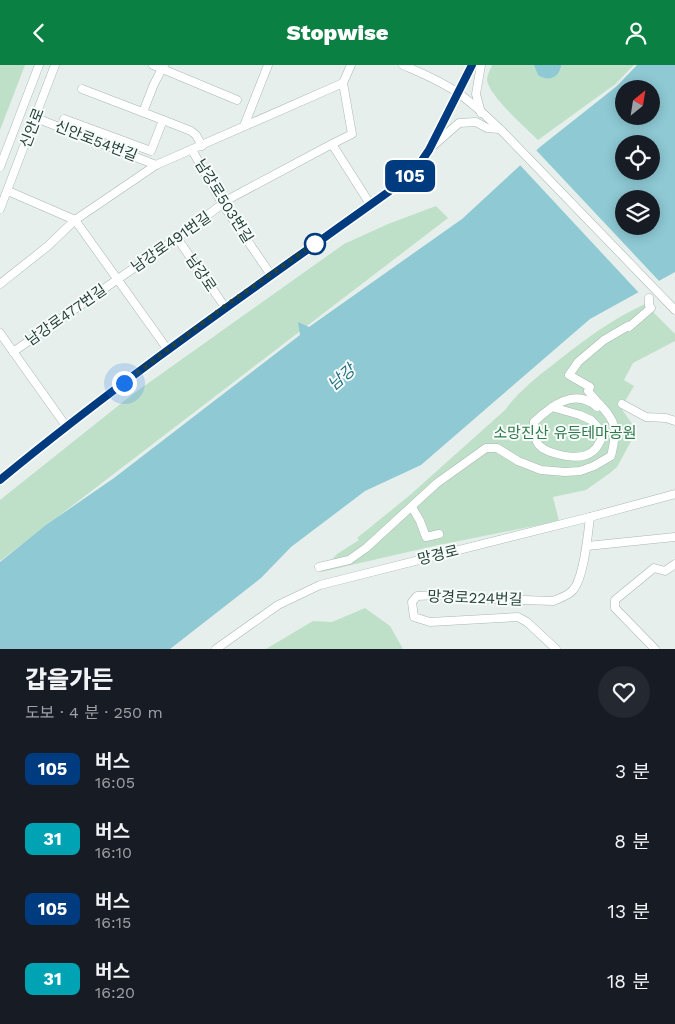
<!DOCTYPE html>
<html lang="ko">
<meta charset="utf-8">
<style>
:root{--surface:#171b24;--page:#242831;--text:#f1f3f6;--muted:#9ea1a6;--accent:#0b8043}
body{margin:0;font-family:"Work Sans","Noto Sans KR",sans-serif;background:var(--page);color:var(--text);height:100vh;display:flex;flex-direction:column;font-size:19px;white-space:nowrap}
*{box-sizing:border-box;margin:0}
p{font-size:16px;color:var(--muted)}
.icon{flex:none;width:28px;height:28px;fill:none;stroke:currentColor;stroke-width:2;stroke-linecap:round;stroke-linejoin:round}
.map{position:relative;height:584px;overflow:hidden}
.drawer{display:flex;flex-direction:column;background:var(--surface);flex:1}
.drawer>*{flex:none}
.badge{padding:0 10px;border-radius:8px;font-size:18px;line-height:32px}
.needle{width:32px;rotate:30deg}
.tools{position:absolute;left:615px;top:15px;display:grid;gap:10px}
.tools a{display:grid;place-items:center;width:45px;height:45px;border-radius:50%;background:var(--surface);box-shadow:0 2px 12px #0003;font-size:25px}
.you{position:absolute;width:25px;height:25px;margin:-12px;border:4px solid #fff;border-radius:50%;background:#1a73e8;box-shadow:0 0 0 8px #1a73e833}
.map>.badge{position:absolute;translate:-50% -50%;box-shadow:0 0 0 2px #fff}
.round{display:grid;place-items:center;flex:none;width:52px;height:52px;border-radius:26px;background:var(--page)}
.head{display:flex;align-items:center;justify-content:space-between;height:85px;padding:0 25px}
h1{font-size:24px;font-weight:800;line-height:38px}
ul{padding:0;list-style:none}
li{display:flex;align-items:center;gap:15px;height:70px;padding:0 25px}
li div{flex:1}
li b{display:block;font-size:19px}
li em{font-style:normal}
li .badge{min-width:55px;font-weight:700;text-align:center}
header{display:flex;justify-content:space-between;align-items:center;height:65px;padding:0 25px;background:var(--accent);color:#fff;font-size:22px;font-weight:800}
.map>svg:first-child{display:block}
.green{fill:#bfe0c8}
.water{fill:#8ec9d4;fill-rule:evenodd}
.pier{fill:#e6efeb}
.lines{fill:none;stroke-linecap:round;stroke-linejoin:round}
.minor-casing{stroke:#a8b8b2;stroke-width:9}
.minor{stroke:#fff;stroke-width:8}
.line-casing{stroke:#fff;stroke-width:11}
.line{stroke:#003b80;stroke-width:8}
.walk{stroke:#24423a;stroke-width:5;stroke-dasharray:0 9}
.stop-dot{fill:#fff;stroke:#003b80;stroke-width:2.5}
.labels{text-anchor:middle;stroke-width:4;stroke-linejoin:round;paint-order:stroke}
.street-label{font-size:15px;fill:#24423a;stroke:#f7fbf9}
.park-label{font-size:15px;fill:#2d7a4b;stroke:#f7fbf9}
.water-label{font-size:16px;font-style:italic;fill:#1c6f80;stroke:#f7fbf9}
</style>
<header><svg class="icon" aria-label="back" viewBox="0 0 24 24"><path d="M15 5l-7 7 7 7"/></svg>Stopwise<svg class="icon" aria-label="person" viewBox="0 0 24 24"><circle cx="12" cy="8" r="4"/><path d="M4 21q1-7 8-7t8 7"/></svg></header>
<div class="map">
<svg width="675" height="584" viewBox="0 0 675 584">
<rect width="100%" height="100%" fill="#e6efeb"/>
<g class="green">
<polygon points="0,0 25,0 0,65"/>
<path d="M 492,0 L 634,0 L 614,20 L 538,75 C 526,63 489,31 487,15 C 487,10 490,5 492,0 Z"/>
<polygon points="436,141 448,153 0,496 0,435 133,329 344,179 388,159"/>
<path d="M 645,239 L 675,269 L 675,276 L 633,298 L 624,315 L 634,321 L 621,343 L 633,360 L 636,367 L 617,402 L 610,408 L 586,425 L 553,432 L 559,456 L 434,481 L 321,507 L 337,489 L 359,475 L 357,473 L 410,430 L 505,345 C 519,326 537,312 555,298 C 584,275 612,254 645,239 Z"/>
<polygon points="365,543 390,561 403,584 266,584 313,556 332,557"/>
</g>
<g class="water">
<path d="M 534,0 L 561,0 L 561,1 C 559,13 548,17 538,10 Z"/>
<path d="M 637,0 L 675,0 L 675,207 L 590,254 L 421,400 L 365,426 L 291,482 L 261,513 L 170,584 L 0,584 L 0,497 L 46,460 L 114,413 L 300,270 L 298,257 L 309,262 L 462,154 L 540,82 L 617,21 ZM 624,24 L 651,24 L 651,51 L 624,51 ZM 624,79 L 651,79 L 651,106 L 624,106 ZM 624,134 L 651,134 L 651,161 L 624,161 Z"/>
</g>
<polygon class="pier" points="536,85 661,218 640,229 519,99"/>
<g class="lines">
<g class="minor-casing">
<g id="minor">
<polyline points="153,0 237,35"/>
<path d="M 403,0 C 421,8 441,16 458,28 C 474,39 488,53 502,66 L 675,245"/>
<polyline points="481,0 476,29 481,48"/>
<polyline points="343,18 352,69 332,79 370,139"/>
<polyline points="82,24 163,55"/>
<polyline points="143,47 154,19 164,0"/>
<polyline points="36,53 156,100 343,18 351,0"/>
<polyline points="64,54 151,86 163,55 191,66 196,70 202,81"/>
<polyline points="244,61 268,0"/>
<polyline points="434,80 459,58 476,57 487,63 499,64"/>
<polyline points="192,85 223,140 271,210"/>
<polyline points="0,102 39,0"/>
<polyline points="8,126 75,155"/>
<polyline points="0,144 55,0"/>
<polyline points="75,155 168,285"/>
<polyline points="177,173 225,242"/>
<polyline points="0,219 48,181 75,155 156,100"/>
<polyline points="629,262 651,243 649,240 649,233"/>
<polyline points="0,268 66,361"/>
<polyline points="13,287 177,173 229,134 332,79"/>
<polyline points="622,339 646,352 666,353 675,356"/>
<path d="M 552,342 L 580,350 L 591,355 L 603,368 C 597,393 579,395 557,389 C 549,387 540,384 537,377 C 534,371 534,363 534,357 C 551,341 575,322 597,342"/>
<path d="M 0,415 C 132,306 272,209 412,110 L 429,85 L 472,0"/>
<polyline points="412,442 420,456 426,472 439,469"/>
<polyline points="587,481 675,472"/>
<path d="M 319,502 L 349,495 L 366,483 L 437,418 L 486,383 L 497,383 L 518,396 L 541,405 L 565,407 L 580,406 L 594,401 L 611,391 C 621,353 610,353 588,326 L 590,322 L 569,310 L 578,297 L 604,275 L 628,261"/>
<polyline points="216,584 278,540 320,520 590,452 675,429"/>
<path d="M 556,584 L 527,557 L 518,552 L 430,557 L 414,552 L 412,537 L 417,531 L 438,530 L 467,533 L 553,536 C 560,533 568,531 573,525 C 584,513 588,469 590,452"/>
<polyline points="655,584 615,543 615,535 654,503 665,506 675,499"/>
</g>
</g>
<use href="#minor" class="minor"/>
</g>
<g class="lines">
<g class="line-casing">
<path id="line" d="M 0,415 C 132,306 273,210 412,110 L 429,85 L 472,0"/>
</g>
<use href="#line" class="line"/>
<polyline class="walk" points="124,318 224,242 317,177 315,179"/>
</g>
<circle class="stop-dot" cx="315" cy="179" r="10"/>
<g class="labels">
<g class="street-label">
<text transform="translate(32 63) rotate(-69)" y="5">신안로</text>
<text transform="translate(96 76) rotate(21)" y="5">신안로54번길</text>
<text transform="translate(224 136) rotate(58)" y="5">남강로503번길</text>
<text transform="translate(171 177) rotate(-35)" y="5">남강로491번길</text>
<text transform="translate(201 208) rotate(56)" y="5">남강로</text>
<text transform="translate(66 250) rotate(-35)" y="5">남강로477번길</text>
<text transform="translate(438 490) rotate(-14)" y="5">망경로</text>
<text transform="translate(475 533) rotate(2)" y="5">망경로224번길</text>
</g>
<g class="park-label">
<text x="565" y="373">소망진산 유등테마공원</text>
</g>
<g class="water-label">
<text transform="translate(341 312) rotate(-41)" y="6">남강</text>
</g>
</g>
</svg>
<div class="tools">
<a><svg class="needle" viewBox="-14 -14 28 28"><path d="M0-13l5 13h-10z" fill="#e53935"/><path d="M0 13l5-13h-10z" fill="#9ea1a6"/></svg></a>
<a><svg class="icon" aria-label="locate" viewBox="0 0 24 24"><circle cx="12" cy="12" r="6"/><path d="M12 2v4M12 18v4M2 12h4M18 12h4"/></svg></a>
<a><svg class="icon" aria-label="layers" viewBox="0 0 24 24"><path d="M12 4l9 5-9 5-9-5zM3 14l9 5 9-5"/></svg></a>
</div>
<div class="you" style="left:124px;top:318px"></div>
<b class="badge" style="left:410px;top:111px;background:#003b80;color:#fff">105</b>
</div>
<section class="drawer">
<div class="head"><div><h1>갑을가든</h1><p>도보 · 4 분 · 250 m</p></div><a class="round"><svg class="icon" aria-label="heart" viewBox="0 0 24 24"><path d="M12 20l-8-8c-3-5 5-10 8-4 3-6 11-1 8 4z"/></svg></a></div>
<ul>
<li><span class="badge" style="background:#003b80;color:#fff">105</span><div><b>버스</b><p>16:05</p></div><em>3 분</em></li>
<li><span class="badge" style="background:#00a3b4;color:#fff">31</span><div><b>버스</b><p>16:10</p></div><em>8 분</em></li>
<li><span class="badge" style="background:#003b80;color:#fff">105</span><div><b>버스</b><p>16:15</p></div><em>13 분</em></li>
<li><span class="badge" style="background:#00a3b4;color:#fff">31</span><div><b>버스</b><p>16:20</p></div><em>18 분</em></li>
</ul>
</section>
